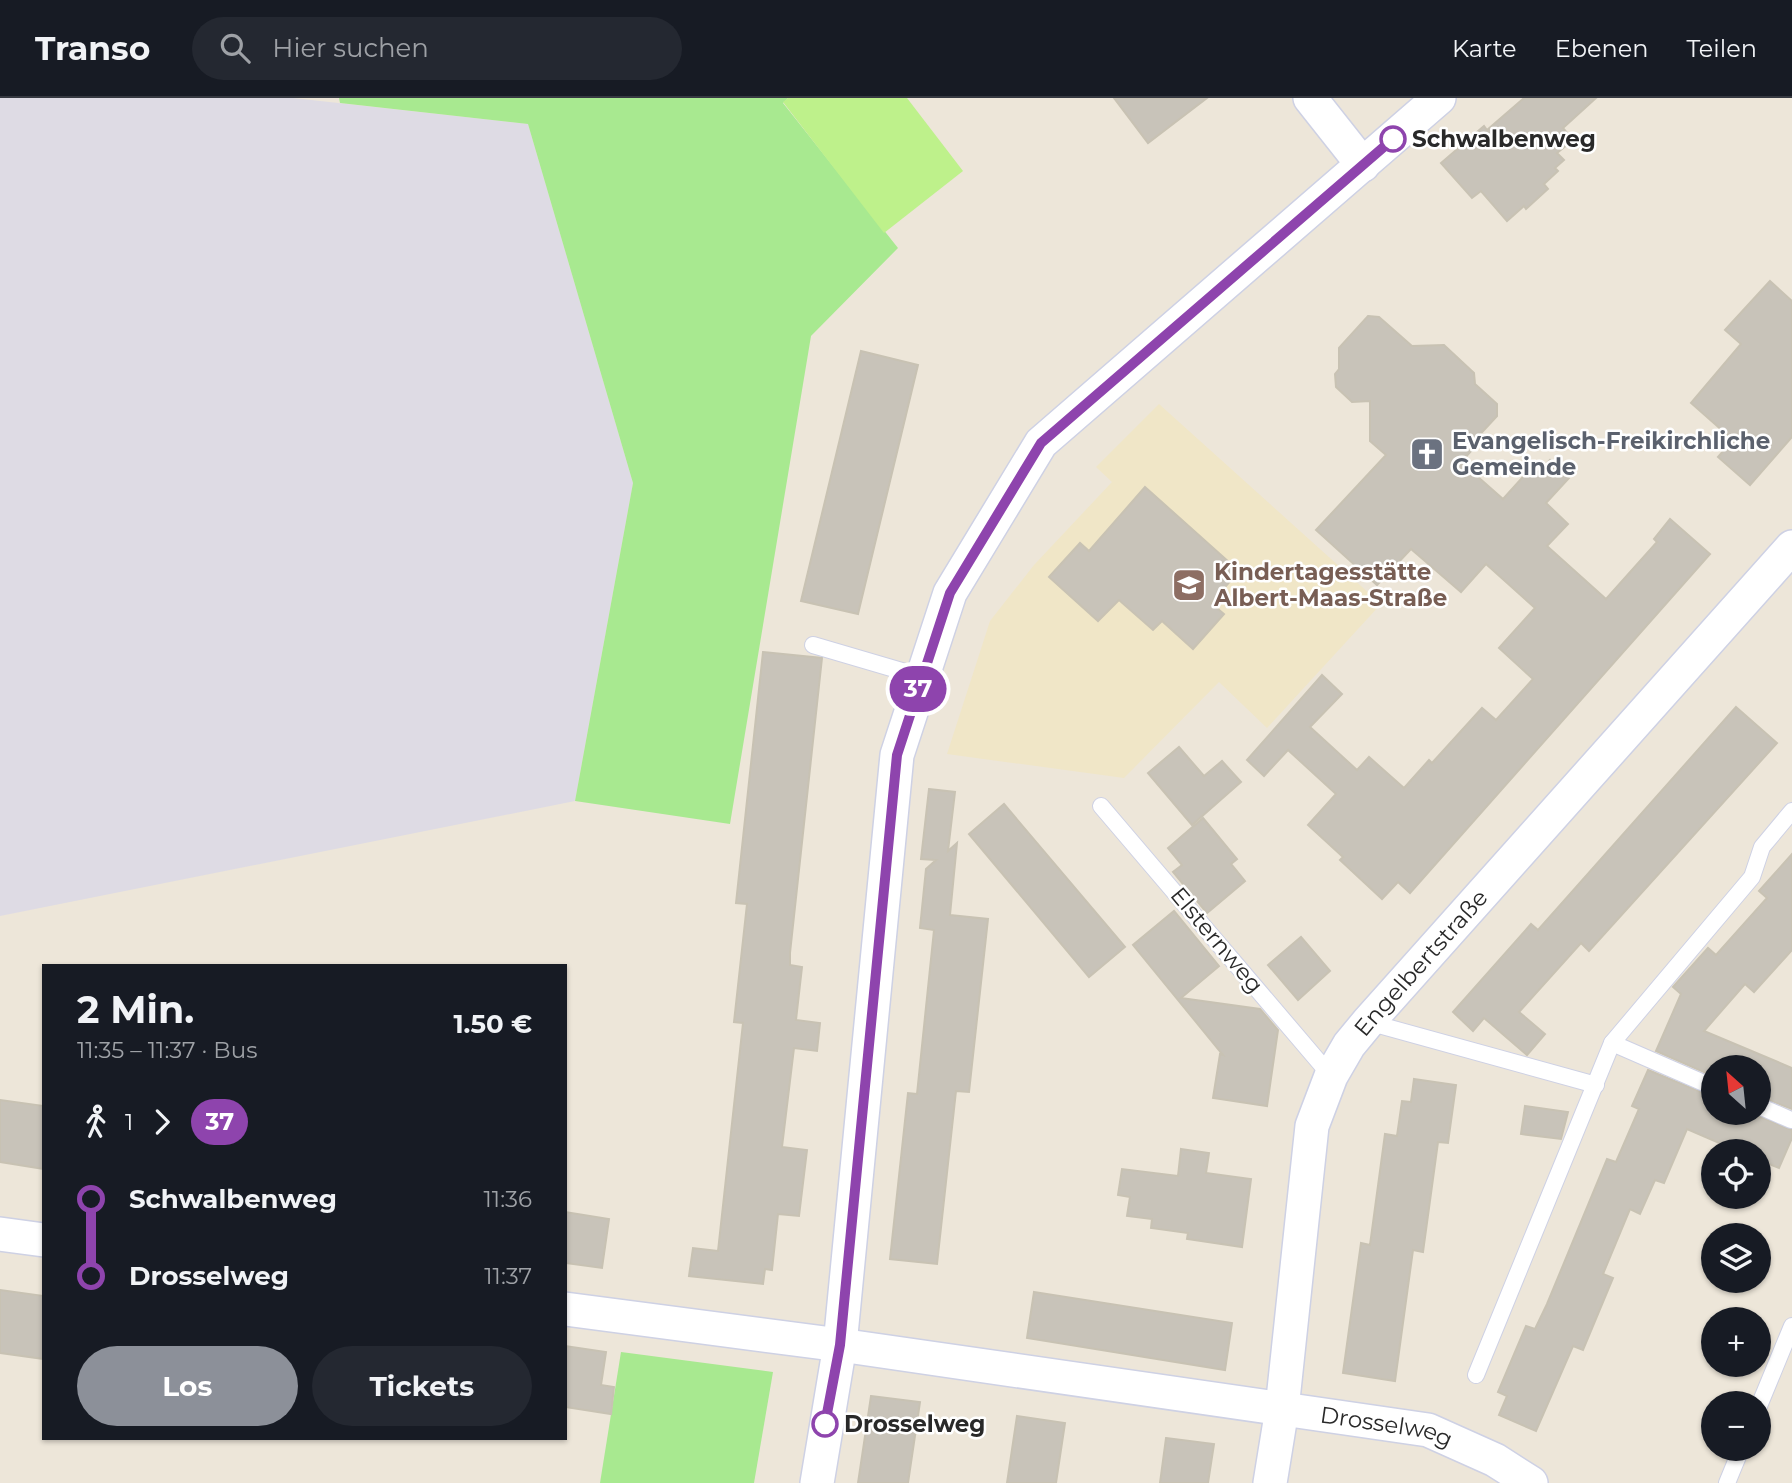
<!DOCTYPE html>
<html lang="de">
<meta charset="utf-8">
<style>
:root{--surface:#171b24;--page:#242831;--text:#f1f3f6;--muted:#9ea1a6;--line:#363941;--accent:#8c9099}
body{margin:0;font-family:Montserrat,sans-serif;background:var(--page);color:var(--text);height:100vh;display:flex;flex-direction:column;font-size:26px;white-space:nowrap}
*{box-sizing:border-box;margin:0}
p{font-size:23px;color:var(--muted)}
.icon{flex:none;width:38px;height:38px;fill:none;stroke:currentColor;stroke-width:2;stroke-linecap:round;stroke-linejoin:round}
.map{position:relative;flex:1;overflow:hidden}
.details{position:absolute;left:42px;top:866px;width:525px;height:476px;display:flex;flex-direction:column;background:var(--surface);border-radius:0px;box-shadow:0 2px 5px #0004}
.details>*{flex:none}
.badge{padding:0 14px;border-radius:23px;font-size:24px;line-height:46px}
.needle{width:46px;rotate:333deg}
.fabs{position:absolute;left:1701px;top:957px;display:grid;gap:14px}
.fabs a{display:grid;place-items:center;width:70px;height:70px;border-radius:50%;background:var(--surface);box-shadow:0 2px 5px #0004;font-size:35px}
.map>.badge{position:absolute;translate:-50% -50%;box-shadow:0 0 0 4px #fff}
.legs{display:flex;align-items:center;gap:10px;height:77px;padding:0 35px;font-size:23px}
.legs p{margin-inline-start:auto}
.summary{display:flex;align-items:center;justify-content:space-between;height:119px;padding:0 35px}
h1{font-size:38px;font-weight:700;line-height:52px}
.action{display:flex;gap:14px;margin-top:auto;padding:14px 35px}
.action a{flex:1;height:80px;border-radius:42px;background:var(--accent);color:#fff;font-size:28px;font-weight:700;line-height:80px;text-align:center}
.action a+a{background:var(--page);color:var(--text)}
ul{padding:0 35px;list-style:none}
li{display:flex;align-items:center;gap:24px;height:77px;font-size:26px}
li i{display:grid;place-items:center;width:10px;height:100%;margin:0 9px;background:currentColor}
li i::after{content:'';width:18px;height:18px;margin:-9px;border:5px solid;border-radius:50%;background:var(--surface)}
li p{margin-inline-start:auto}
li:first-child i{background:linear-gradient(#0000 50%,currentColor 0)}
li:last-child i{background:linear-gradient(currentColor 50%,#0000 0)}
header{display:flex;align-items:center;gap:42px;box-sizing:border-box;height:98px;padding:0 35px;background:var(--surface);border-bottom:2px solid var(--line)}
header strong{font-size:33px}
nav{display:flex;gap:38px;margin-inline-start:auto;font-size:24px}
.search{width:490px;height:63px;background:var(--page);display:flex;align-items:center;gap:18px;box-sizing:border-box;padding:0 24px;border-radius:38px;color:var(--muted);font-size:26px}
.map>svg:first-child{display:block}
.industrial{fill:#dedbe4}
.education{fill:#f0e6c7}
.green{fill:#a8e990}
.pitch{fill:#bef18b}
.building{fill:#c8c3b9;stroke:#c8c2b3;stroke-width:2}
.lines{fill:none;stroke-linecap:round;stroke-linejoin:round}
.lane-casing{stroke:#ced1e4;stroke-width:18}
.street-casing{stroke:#ced1e4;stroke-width:36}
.lane{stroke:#fff;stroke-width:16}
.street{stroke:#fff;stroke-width:33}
.line-1-casing{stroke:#fff;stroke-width:16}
.line-1{stroke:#8e44ad;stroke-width:10}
.stop-1-dot{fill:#fff;stroke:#8e44ad;stroke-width:3.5}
.labels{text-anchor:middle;stroke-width:5;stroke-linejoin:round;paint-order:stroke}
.stop-label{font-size:23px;font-weight:bold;fill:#292929;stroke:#fff;text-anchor:start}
.worship-label{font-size:23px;font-weight:bold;fill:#5b616d;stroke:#fff;text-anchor:start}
.education-label{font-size:23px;font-weight:bold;fill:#785e54;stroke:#fff;text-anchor:start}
.street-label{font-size:23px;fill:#292929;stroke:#fff}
</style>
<header>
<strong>Transo</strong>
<div class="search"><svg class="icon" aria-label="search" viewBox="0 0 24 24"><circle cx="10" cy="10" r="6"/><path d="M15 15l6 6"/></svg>Hier suchen</div>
<nav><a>Karte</a><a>Ebenen</a><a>Teilen</a></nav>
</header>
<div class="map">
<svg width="1792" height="1385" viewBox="0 0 1792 1385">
<rect width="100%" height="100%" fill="#ede6d9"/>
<polygon class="industrial" points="0,0 293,0 528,26 633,385 575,703 0,818"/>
<polygon class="education" points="1159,306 1381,506 1267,630 1219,584 1124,680 947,656 990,523 1034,467 1112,384 1096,369"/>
<g class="green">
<polygon points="339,0 788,0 783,5 898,150 811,238 730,726 575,703 633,385 528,26 340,5"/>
<polygon points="621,1254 773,1274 754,1385 600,1385"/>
</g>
<polygon class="pitch" points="788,0 907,0 963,73 884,135 783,4"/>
<g class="building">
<polygon points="1114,0 1207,0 1148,45"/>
<polygon points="1524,0 1596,0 1563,30 1573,42 1557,55 1564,62 1555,70 1558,73 1544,86 1548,91 1526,111 1524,108 1507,123 1481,93 1472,100 1441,65 1484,28 1487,32"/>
<polygon points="1770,183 1792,203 1792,339 1750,387 1718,359 1733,342 1691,305 1741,246 1725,232"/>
<polygon points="1368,218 1379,219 1412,248 1444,247 1474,275 1475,286 1497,306 1497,318 1472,345 1472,352 1461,364 1503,401 1531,370 1537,375 1550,362 1569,380 1546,405 1568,426 1547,448 1606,501 1657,444 1654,441 1670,421 1710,456 1410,795 1398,784 1382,801 1340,762 1343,759 1308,727 1336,696 1288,652 1264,678 1247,662 1322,577 1342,596 1310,629 1357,672 1369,659 1404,690 1429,662 1432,665 1482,610 1496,622 1533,581 1499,550 1535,510 1486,466 1461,494 1411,451 1377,487 1316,432 1386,357 1370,343 1370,303 1352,304 1336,289 1335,276 1339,271 1339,250"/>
<polygon points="861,253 918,267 858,516 801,503"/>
<polygon points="1145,389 1239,473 1211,505 1224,516 1193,551 1162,523 1153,532 1119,502 1098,523 1049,479 1080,445 1089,453"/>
<polygon points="763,554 822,560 790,855 790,867 802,869 796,922 820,925 817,953 794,950 782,1049 807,1052 799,1118 778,1116 772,1172 765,1171 763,1186 689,1178 693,1150 718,1153 743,925 734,924 747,806 736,805"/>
<polygon points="1736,609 1777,645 1589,853 1581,845 1519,914 1545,936 1527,957 1484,920 1473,933 1453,914 1531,826 1538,832"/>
<polygon points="1179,649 1204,678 1222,663 1241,684 1192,727 1148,675"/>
<polygon points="929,691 955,694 948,753 957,745 950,817 988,821 969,994 956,993 937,1166 890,1161 908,995 917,996 934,832 920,830 926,771 936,762 921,761"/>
<polygon points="1004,706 1125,849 1089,879 969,736"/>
<polygon points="1203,720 1237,761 1231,766 1245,783 1207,815 1173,774 1182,767 1168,750"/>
<polygon points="1792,756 1792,852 1754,894 1745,886 1704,933 1792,970 1792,1011 1759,998 1759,970 1713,970 1713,978 1656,953 1681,896 1673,889 1708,850 1716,857 1767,800 1759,793"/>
<polygon points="1174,813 1219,868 1181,900 1260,911 1278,932 1267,1008 1213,1000 1220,956 1223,957 1133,847"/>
<polygon points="1301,839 1330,873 1298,902 1268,867"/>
<polygon points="1648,972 1713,999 1713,1015 1751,1015 1792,1032 1792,1040 1779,1070 1759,1062 1759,1054 1740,1054 1687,1031 1664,1085 1655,1082 1640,1116 1630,1111 1603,1176 1613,1180 1583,1252 1573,1248 1536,1333 1499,1317 1507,1298 1498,1294 1526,1228 1535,1231 1547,1206 1607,1061 1616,1064 1639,1011 1632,1008"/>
<polygon points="1414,981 1456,987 1448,1045 1438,1044 1423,1154 1413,1152 1395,1283 1343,1275 1361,1145 1370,1147 1385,1036 1397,1038 1402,1003 1411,1004"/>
<polygon points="0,1002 44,1008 44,1071 0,1064"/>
<polygon points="1525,1008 1568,1014 1561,1041 1521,1036"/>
<polygon points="1181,1051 1209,1055 1206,1075 1251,1081 1242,1149 1187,1141 1188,1135 1151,1130 1152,1121 1127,1118 1130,1099 1118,1097 1122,1071 1178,1078"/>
<polygon points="565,1114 609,1121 602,1170 565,1165"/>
<polygon points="0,1192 44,1198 44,1261 0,1255"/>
<polygon points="1034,1194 1232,1225 1225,1272 1027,1240"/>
<polygon points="565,1248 606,1254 601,1287 614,1289 611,1316 565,1309"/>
<polygon points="871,1298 920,1304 908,1385 858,1385"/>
<polygon points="1017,1318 1065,1325 1056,1385 1007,1385"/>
<polygon points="1166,1340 1214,1346 1208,1385 1160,1385"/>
</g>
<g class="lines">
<g class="lane-casing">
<g id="lane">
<polyline points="813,547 922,579"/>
<polyline points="1101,708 1331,978"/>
<polyline points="1368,924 1596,987"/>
<polyline points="1612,945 1713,989"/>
<polyline points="1759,1008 1791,1022"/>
<polyline points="1476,1277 1612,945 1752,779 1762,749 1792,713"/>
<polyline points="1759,1308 1792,1228"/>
<polyline points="1727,1385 1741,1351"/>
</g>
</g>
<g class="street-casing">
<g id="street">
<polyline points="1310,0 1363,67"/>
<polyline points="0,1136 44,1142"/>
<path id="s1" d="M 565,1211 L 840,1247 L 1428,1332 L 1495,1362 L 1531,1385"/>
<polyline points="817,1385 840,1247 897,657 950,495 1041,345 1439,0"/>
<path id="s2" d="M 1270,1385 L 1282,1311 L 1312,1028 L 1331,978 L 1349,947 L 1368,924 L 1792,449"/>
</g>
</g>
<use href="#lane" class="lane"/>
<use href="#street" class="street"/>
</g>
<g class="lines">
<g class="line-1-casing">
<polyline id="line-1" points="825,1326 840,1247 897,657 950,495 1041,345 1393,41"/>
</g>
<use href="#line-1" class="line-1"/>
</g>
<defs>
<g id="church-square" transform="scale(1.75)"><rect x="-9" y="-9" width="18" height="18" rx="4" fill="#6b7280" stroke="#fff"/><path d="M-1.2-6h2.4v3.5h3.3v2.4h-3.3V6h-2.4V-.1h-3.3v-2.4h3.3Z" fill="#fff"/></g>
<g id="school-square" transform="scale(1.75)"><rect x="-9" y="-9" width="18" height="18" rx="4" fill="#8d6e63" stroke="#fff"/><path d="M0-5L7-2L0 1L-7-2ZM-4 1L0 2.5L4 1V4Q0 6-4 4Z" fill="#fff"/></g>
</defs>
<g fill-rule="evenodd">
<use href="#church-square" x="1427" y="356"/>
<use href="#school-square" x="1189" y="487"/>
</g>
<g class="stop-1-dot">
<circle cx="1393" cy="41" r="12"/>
<circle cx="825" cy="1326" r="12"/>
</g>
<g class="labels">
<g class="stop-label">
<text x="1412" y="49">Schwalbenweg</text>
<text x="844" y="1334">Drosselweg</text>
</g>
<g class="worship-label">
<text x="1452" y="351">Evangelisch-Freikirchliche<tspan x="1452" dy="26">Gemeinde</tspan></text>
</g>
<g class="education-label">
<text x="1214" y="482">Kindertagesstätte<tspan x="1214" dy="26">Albert-Maas-Straße</tspan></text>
</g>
<g class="street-label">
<text transform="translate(1217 842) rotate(50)" y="8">Elsternweg</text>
<text dy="8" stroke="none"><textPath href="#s2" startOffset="558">Engelbertstraße</textPath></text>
<text dy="8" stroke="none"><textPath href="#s1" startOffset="830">Drosselweg</textPath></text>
</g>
</g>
</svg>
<div class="fabs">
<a><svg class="needle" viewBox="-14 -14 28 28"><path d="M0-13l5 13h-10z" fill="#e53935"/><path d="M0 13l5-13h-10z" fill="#9ea1a6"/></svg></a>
<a><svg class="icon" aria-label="locate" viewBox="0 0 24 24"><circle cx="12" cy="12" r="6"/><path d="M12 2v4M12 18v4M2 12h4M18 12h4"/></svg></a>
<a><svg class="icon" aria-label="layers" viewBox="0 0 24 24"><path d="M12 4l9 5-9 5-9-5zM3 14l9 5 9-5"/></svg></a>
<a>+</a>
<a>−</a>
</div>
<b class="badge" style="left:918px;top:591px;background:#8e44ad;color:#fff">37</b>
<section class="details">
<div class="summary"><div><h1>2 Min.</h1><p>11:35 – 11:37 · Bus</p></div><b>1.50 €</b></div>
<div class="legs"><svg class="icon" aria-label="walk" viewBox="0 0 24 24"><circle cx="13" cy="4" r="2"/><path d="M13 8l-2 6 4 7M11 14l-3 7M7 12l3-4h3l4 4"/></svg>1<svg class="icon" aria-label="forward" viewBox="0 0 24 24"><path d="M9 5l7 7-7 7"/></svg><b class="badge" style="background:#8e44ad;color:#fff">37</b></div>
<ul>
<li><i style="color:#8e44ad"></i><b>Schwalbenweg</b><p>11:36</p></li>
<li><i style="color:#8e44ad"></i><b>Drosselweg</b><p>11:37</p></li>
</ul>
<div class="action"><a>Los</a><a>Tickets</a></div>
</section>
</div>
